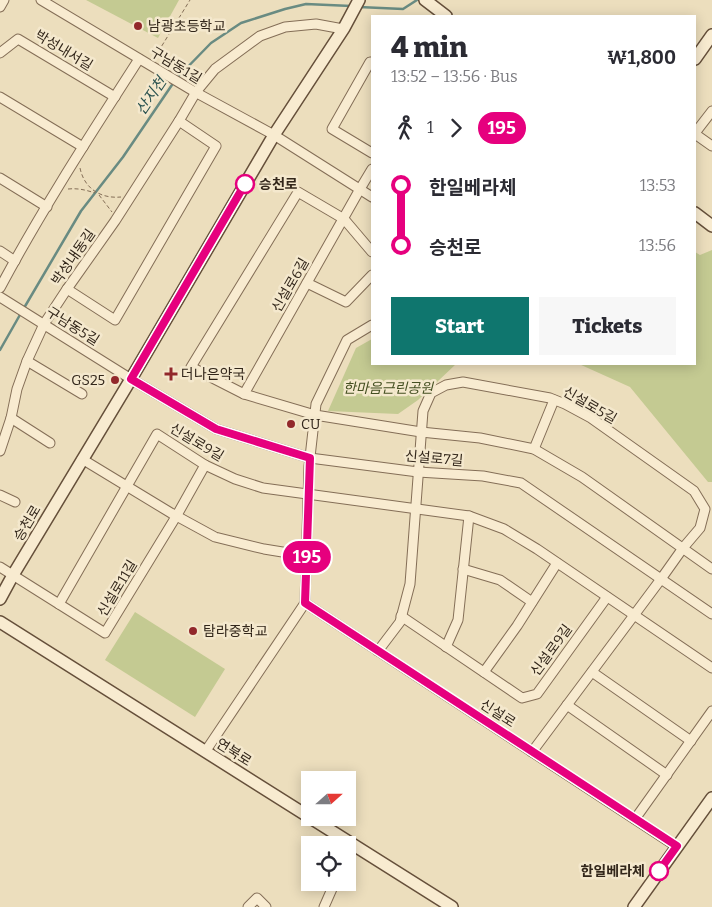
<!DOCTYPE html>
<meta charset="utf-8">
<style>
:root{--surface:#fff;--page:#f7f7f7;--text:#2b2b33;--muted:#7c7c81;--accent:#0f766e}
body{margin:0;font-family:Bitter,"Noto Sans KR",serif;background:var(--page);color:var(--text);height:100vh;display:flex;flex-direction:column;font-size:19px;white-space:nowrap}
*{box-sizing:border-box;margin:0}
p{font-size:16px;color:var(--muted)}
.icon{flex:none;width:28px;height:28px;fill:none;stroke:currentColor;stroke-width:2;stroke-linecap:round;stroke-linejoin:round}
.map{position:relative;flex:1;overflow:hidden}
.details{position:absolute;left:371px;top:15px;width:325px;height:350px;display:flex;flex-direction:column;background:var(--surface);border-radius:0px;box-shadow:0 2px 12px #0003}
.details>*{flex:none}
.badge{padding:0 10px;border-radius:16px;font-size:18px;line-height:32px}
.needle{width:32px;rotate:69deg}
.tools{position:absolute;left:301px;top:771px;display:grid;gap:10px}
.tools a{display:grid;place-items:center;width:55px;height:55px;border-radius:0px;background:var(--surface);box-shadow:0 2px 12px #0003;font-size:25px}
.map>.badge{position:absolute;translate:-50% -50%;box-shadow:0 0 0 2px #fff}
.legs{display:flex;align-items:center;gap:8px;height:55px;padding:0 20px;font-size:16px}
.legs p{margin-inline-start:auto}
.overview{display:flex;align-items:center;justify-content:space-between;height:85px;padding:0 20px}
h1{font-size:28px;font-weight:800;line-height:38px}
.cta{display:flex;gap:10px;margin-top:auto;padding:10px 20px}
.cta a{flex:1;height:58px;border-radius:0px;background:var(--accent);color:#fff;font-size:20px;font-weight:800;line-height:58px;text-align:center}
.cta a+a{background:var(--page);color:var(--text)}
ul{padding:0 20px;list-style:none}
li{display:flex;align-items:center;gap:18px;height:60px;font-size:19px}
li i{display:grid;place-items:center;width:8px;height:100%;margin:0 6px;background:currentColor}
li i::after{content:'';width:12px;height:12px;margin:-6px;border:4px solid;border-radius:50%;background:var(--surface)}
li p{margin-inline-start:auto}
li:first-child i{background:linear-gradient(#0000 50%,currentColor 0)}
li:last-child i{background:linear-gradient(currentColor 50%,#0000 0)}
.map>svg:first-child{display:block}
.green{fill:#c4ca92}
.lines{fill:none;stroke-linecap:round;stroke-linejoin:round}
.stream{stroke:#698b82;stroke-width:2.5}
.street-casing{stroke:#846e57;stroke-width:11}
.secondary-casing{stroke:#654f3a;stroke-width:14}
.path{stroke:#846e57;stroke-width:1;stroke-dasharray:4 2.5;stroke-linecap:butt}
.street{stroke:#f8ebd0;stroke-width:9}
.secondary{stroke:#f8ebd0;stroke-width:11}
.line-1-casing{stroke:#fff;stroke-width:11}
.line-1{stroke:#e6007e;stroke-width:8}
.poi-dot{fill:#92282b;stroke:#f4e8cd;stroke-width:2}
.stop-1-dot{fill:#fff;stroke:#e6007e;stroke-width:2.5}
.labels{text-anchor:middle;stroke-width:5;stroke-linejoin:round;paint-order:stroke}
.poi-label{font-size:14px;fill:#33271b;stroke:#f4e8cd;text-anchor:start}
.street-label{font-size:14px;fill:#33271b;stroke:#f4e8cd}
.stop-label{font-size:14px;font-weight:bold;fill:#33271b;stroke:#f4e8cd;text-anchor:start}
.park-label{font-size:14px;font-style:italic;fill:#455022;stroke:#f4e8cd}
.water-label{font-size:15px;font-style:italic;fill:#2b5350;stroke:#f4e8cd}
</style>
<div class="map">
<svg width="712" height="907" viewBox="0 0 712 907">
<rect width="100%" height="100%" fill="#ecdebd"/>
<g class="green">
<polygon points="86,0 179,0 158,38"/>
<polygon points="712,250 712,482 708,482 630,387 579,364 695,364 695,252 700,255"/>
<polygon points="372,339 372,364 456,364 418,400 398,414 328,411 356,348"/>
<polygon points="135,612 225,669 195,717 105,660"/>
</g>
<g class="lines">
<g class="stream">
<polyline points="359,7 403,9 417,0"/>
<polyline points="24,308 81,211 123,157 176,79 211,43 241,23 285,9 306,4 351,6"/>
<polyline points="0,350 21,313"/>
</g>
<g class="street-casing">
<g id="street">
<polyline points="41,0 195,92 274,135 372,197"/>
<polyline points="0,7 4,0"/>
<polyline points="0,53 18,39 115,97"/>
<polyline points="372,62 370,62 332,129 372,153"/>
<polyline points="0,97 83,147"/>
<polyline points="695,133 712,111"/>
<polyline points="695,134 712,146"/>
<polyline points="0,178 47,207"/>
<polyline points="0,251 15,261"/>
<polyline points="372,252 344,219 298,192 191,367 244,394 315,415 421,432 480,438 534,449 582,477 712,569"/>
<polyline points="307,283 346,302 372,275"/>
<path d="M 0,288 C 42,209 91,134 139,59"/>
<polyline points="67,289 115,320 216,146 179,121"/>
<polyline points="0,297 131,379 216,429 310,458 418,472 483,476 521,483 712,614"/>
<polyline points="27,361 82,394"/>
<polyline points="244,394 360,189 372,169"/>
<polyline points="11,418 50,443"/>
<polyline points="534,449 554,400"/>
<polyline points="0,451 11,418 17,389 27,361 44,324 67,289 115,221 179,121 196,92 215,69 260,36 285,27 316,24 343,29"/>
<polyline points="82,459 171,513 215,537 264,549 307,556"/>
<polyline points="0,495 15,502"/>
<polyline points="0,567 105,633 177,515 205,465"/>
<polyline points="463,569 500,580 532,602"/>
<polyline points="305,603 677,847"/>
<polyline points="59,604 157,434 205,465 235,479 263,488 469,516 504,529 537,549 712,668"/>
<polyline points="401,616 522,698 537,694 607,597"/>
<polyline points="446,647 458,620 469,516"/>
<polyline points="378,651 400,622 410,584 423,411 431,393 446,385 463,382 550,398 565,404 591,418 694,491 705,509 700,528 683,548 661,579 532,752"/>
<polyline points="484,672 517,626 557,563"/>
<polyline points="592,672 691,741"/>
<polyline points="567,705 667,775"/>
<polyline points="205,752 305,603 309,466 316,404 347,340 372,325"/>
<polyline points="635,819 712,711"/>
<polyline points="348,859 355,845"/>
<polyline points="248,907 257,898 266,907"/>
<polyline points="324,907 335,882"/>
</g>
</g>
<g class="secondary-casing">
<g id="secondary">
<polyline points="425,0 446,16"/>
<polyline points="695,59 712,35"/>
<polyline points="695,213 712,226"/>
<polyline points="0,599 13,575 131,379 274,135 344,28 359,0"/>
<polyline points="0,622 452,907"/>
<polyline points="634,907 712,798"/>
</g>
</g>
<g class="path">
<polyline points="155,57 190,0"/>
<path d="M 80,168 C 84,188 100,199 121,197"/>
<path d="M 68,189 C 78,188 86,190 95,193"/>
<polyline points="99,195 112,212"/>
</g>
<use href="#street" class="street"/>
<use href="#secondary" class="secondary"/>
</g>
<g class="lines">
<g class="line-1-casing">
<polyline id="line-1" points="245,184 131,379 216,429 310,458 305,603 677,846 659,871"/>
</g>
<use href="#line-1" class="line-1"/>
</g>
<g class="poi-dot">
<circle cx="138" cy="26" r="5"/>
<path d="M168.5 366.5h5v5h5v5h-5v5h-5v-5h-5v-5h5z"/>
<circle cx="115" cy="380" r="5"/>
<circle cx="291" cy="424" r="5"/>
<circle cx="193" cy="631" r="5"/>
</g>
<g class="stop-1-dot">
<circle cx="245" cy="184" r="9"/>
<circle cx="659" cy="871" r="9"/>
</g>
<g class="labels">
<g class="poi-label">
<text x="148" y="31">남광초등학교</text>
<text x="181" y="379">더나은약국</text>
<text x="105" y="385" text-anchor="end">GS25</text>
<text x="301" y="429">CU</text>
<text x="203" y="636">탐라중학교</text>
</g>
<g class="street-label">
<text transform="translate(64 50) rotate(31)" y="5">박성내서길</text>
<text transform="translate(176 65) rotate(31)" y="5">구남동1길</text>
<text transform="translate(73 257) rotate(-55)" y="5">박성내동길</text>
<text transform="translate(290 285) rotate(-60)" y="5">신설로6길</text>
<text transform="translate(73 326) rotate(32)" y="5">구남동5길</text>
<text transform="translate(590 405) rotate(30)" y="5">신설로5길</text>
<text transform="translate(197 442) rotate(31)" y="5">신설로9길</text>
<text transform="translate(434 458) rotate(5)" y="5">신설로7길</text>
<text transform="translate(27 523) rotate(-59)" y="5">승천로</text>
<text transform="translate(117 588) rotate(-59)" y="5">신설로11길</text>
<text transform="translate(551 650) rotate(-54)" y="5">신설로9길</text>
<text transform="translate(498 713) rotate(33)" y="5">신설로</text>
<text transform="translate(234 752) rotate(32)" y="5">연북로</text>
</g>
<g class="stop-label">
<text x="259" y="189">승천로</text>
<text x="645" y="876" text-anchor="end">한일베라체</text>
</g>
<g class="park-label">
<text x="388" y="393">한마음근린공원</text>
</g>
<g class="water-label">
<text transform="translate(151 96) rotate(-56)" y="5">산지천</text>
</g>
</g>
</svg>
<div class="tools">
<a><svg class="needle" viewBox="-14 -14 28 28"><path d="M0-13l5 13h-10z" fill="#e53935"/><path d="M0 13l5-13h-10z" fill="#7c7c81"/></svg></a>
<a><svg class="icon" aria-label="locate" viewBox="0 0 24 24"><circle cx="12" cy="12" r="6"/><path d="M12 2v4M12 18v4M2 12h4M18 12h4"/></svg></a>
</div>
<b class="badge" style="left:307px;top:557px;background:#e6007e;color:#fff">195</b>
<section class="details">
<div class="overview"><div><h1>4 min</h1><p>13:52 – 13:56 · Bus</p></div><b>₩1,800</b></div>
<div class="legs"><svg class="icon" aria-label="walk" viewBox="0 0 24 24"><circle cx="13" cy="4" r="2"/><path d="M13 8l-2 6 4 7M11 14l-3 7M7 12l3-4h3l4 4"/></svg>1<svg class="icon" aria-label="forward" viewBox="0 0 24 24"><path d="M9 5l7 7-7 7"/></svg><b class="badge" style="background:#e6007e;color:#fff">195</b></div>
<ul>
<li><i style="color:#e6007e"></i><b>한일베라체</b><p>13:53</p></li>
<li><i style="color:#e6007e"></i><b>승천로</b><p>13:56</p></li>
</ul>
<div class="cta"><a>Start</a><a>Tickets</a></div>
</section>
</div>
